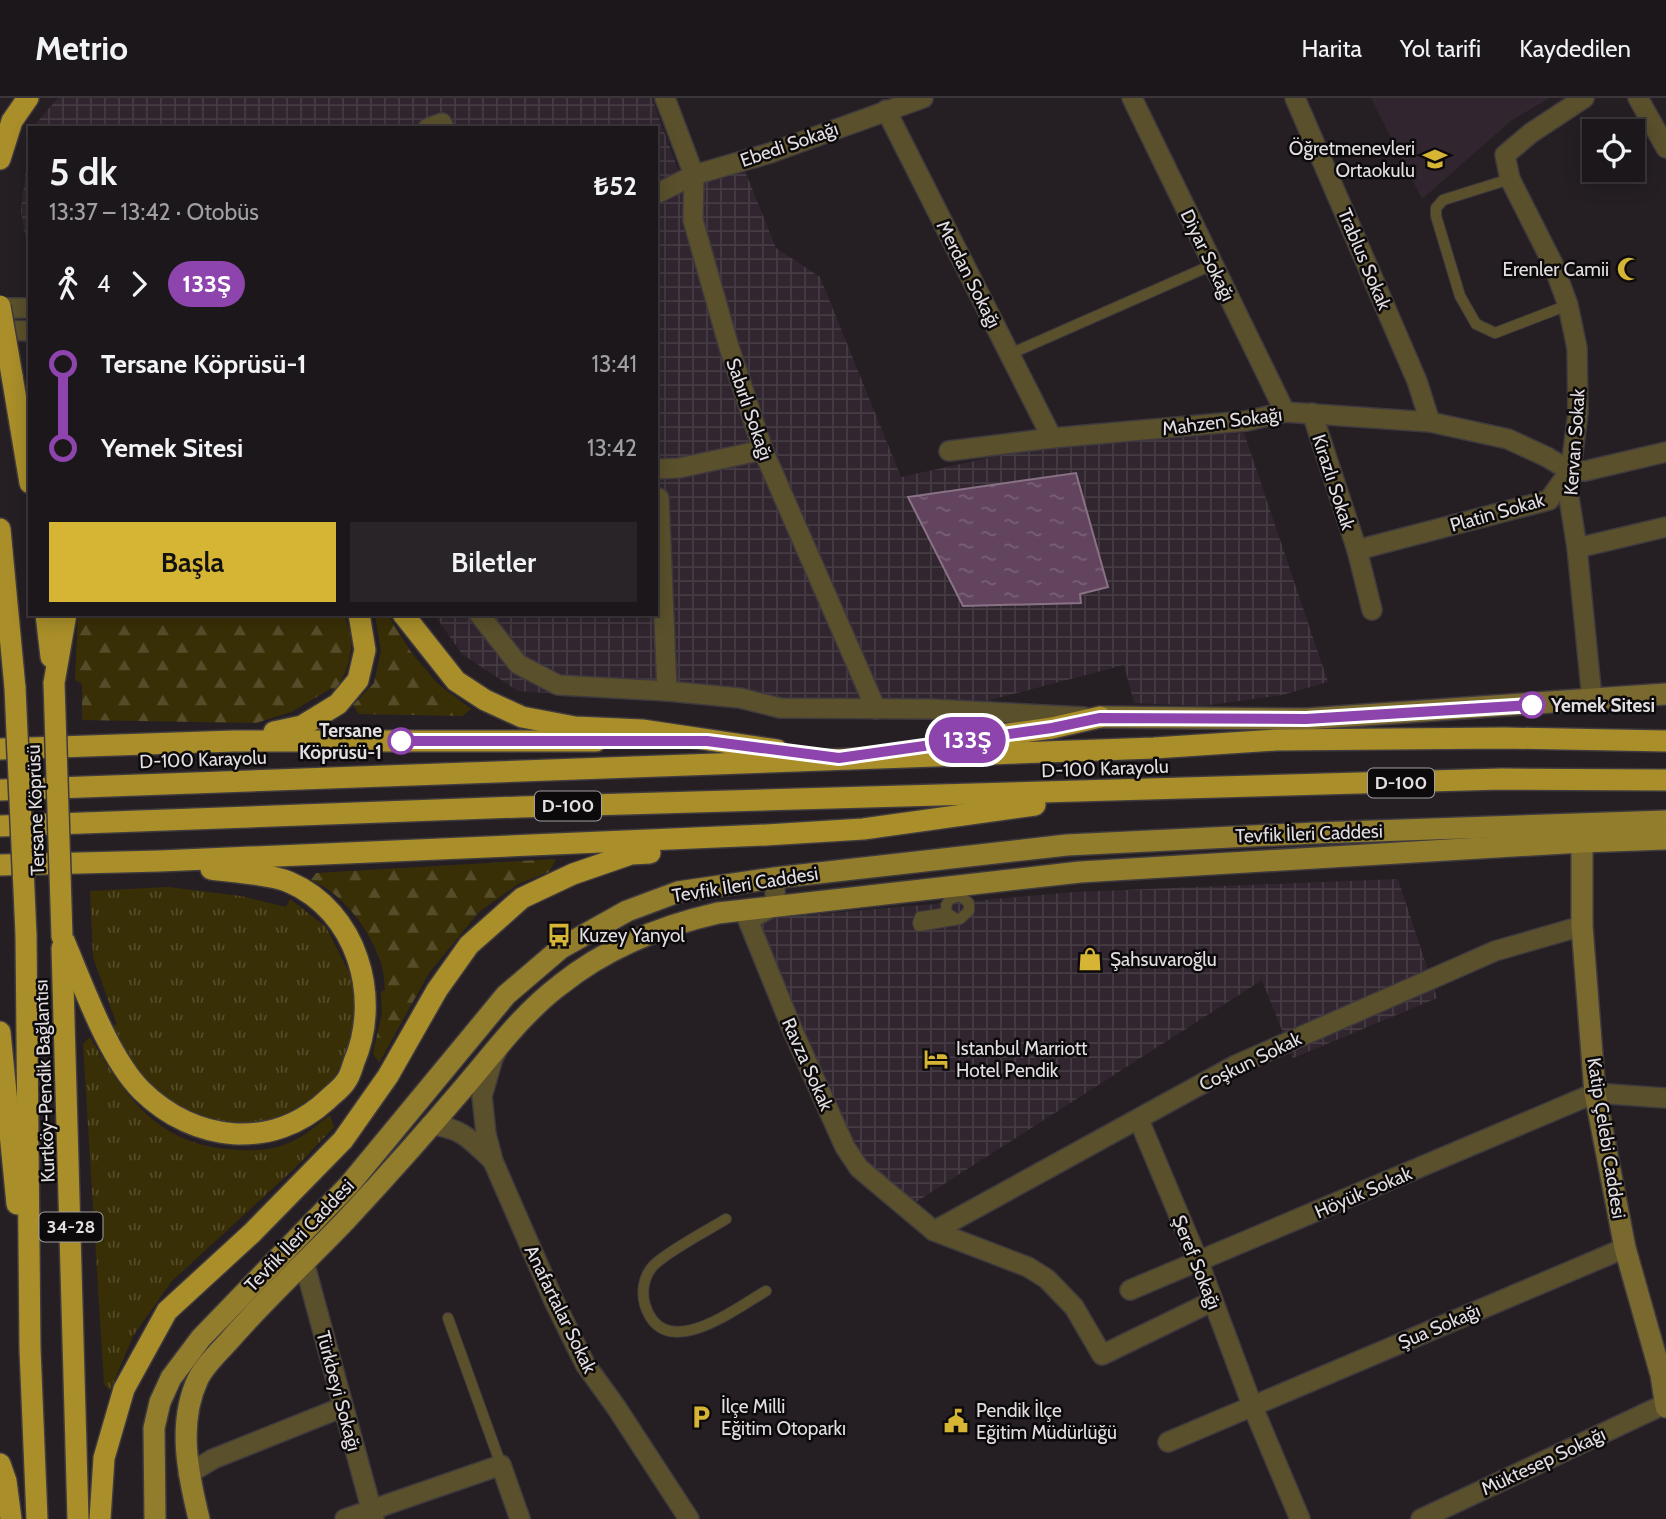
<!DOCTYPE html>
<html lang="tr">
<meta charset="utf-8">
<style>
:root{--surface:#1c171b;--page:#292428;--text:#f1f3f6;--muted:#a09fa3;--line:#3a363a;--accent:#d6b534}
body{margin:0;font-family:Cabin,sans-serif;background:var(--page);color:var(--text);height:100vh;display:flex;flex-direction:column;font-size:26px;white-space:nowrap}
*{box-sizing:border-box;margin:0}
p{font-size:23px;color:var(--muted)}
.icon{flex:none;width:38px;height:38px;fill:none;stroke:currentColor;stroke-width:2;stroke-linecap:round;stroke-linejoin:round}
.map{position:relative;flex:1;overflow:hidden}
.sheet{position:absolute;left:28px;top:28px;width:630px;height:490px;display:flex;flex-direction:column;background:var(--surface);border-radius:0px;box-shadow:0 4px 18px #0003,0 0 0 2px var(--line)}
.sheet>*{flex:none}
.badge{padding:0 14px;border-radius:23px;font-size:24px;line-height:46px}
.fabs{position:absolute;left:1582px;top:21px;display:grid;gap:14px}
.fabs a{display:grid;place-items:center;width:63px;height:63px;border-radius:0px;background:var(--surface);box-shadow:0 4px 18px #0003,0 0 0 2px var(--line);font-size:35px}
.map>.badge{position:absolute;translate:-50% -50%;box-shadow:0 0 0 4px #fff}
.legs{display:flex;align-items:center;gap:10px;height:77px;padding:0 21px;font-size:23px}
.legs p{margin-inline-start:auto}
.headline{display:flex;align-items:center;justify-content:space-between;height:119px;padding:0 21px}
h1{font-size:38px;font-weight:600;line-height:52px}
.button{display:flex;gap:14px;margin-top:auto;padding:14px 21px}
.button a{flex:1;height:80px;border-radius:0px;background:var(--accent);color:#111;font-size:28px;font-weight:600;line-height:80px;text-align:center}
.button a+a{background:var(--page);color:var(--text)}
ul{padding:0 21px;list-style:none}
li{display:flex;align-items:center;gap:24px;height:84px;font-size:26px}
li i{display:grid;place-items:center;width:10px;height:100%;margin:0 9px;background:currentColor}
li i::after{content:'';width:18px;height:18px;margin:-9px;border:5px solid;border-radius:50%;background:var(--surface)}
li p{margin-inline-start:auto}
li:first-child i{background:linear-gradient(#0000 50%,currentColor 0)}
li:last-child i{background:linear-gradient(currentColor 50%,#0000 0)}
header{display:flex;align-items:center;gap:42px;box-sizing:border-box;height:98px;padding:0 35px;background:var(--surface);border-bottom:2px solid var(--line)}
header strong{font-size:33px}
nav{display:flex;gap:38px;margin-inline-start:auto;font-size:24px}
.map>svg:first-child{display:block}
.built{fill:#31262f}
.industrial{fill:url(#industrial-grid)}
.grass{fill:url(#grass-tufts)}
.forest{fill:url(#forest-firs)}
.water{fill:url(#water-ripples);stroke:#897286;stroke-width:2}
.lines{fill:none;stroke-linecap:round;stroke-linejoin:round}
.lane-casing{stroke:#3f3a3e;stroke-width:12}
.street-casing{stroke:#3f3a3e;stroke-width:22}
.secondary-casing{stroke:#3f3a3e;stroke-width:24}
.primary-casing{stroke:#3f3a3e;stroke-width:24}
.highway-casing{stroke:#3f3a3e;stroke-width:24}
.lane{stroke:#5a502c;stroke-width:10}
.street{stroke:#5a502c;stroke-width:19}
.secondary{stroke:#7a692e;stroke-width:21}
.primary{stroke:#927d2d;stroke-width:21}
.highway{stroke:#a98e29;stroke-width:21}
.highway-bridge-casing{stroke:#3f3a3e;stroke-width:24;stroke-linecap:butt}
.highway-bridge{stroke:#a98e29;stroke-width:21}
.line-1-casing{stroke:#fff;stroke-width:16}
.line-1{stroke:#8e44ad;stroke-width:10}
.stop-1-dot{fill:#fff;stroke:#8e44ad;stroke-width:3.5}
.labels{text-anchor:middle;stroke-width:5;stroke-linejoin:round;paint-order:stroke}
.shield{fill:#0d0a0c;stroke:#a29ea1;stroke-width:2}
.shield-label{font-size:18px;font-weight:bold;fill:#e2dee1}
.street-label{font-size:19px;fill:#e2dee1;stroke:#0d0a0c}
.poi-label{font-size:19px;fill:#e2dee1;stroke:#0d0a0c;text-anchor:start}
.stop-label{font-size:19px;font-weight:bold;fill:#e2dee1;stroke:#0d0a0c;text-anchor:start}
</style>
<header>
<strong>Metrio</strong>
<nav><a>Harita</a><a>Yol tarifi</a><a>Kaydedilen</a></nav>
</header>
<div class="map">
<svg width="1666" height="1421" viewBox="0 0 1666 1421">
<defs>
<pattern id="industrial-grid" width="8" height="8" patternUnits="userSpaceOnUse" patternTransform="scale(1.75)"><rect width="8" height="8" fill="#31262f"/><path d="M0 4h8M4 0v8" fill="none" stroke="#453b43"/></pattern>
<pattern id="grass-tufts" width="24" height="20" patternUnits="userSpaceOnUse" patternTransform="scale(1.75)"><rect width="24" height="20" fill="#392f06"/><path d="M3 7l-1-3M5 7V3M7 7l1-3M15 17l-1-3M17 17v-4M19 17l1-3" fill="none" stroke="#554d2a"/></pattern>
<pattern id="forest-firs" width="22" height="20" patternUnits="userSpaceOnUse" patternTransform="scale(1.75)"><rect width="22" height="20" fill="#392f06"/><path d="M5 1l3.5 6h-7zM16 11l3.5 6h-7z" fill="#554d2a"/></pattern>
<pattern id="water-ripples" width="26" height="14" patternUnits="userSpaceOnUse" patternTransform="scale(1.75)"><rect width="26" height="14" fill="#63445f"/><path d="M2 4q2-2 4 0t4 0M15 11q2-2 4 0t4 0" fill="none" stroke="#795f76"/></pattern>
</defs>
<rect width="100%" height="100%" fill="#251f24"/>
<polygon class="built" points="1371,0 1550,0 1512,22 1422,101"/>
<g class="industrial">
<polygon points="58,0 652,0 684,88 743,68 776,150 820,179 901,379 1043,348 1244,335 1328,584 1282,597 1202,608 1134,605 1124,567 922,620 518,593 462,556 434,516 656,516 656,30 32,30"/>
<polygon points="30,37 30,165 21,113"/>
<polygon points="1398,781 1437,900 1293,960 1262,882 902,1113 848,1069 748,822 1075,794"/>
</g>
<g class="grass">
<path d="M 168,789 L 241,798 L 286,809 L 290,801 L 326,829 L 351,878 L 354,877 C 355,890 360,907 357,920 C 353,941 343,966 331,984 C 328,990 321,994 316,998 C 277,1031 214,1038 171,1007 C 144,987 128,955 111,927 L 117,927 L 93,859 L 90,793 Z"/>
<path d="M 90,939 C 127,1001 159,1049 239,1052 C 260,1053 276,1052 295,1042 C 308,1036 319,1025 330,1017 L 334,1029 L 297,1068 L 172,1183 L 133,1238 L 110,1293 L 104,1286 L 83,946 Z"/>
</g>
<g class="forest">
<path d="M 78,516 L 343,516 C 358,543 350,568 336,592 L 330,591 L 291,614 L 256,625 L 82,622 L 82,586 L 75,582 Z"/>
<polygon points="375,516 387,516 411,554 437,585 471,611 462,618 359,616 353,607 374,585 381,553"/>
<path d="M 556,761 L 549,774 L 518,786 L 479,814 L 429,875 L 379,965 L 373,955 L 382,916 L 381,894 L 385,892 C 384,884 384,873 381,865 C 370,832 344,796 311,782 L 316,775 Z"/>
</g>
<polygon class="water" points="1076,375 1108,489 1080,496 1081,505 963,508 908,399"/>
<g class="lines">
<g class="lane-casing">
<g id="lane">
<polyline points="1510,81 1443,102 1436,110 1436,118 1460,198 1476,226 1495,235 1568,207"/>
<polyline points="1010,256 1212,167"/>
<polyline points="947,815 920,819 918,825 919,828 960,821 969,813 969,805 960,798 950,801 946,807 947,815 956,821"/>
<path d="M 726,1121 C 708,1132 668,1153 654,1167 C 644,1177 641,1193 645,1207 C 664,1267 736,1210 766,1193"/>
<polyline points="448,1220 501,1367"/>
</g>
</g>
<g class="street-casing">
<g id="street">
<polyline points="665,0 694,77 693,122 729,249 763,352 876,611"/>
<polyline points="1132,0 1285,314"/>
<polyline points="1295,0 1417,283 1430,324"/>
<polyline points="1584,0 1531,35 1505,57 1510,81 1553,166 1568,207 1577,250 1578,315 1568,393 1577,450 1592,601"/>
<polyline points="1638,0 1666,50"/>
<polyline points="886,12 1052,340"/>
<polyline points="428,30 442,25 444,30"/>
<polyline points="656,96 694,77 770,55 923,0"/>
<polyline points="0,210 30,210"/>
<polyline points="0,232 30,233"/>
<polyline points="1312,315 1357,452 1372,512"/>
<polyline points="949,353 1052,340 1246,323 1285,314 1430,324 1508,341 1547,359 1570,373 1585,373 1666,354"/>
<polyline points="656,371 679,370 763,352"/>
<polyline points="656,400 659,400 667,593"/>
<polyline points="1577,450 1666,429"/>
<polyline points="1357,452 1549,402 1569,374"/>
<polyline points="479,516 518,566 558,587 667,593 740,600 780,610 931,611 1084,619"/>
<polyline points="774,780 776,807 748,822 793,933 845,1049 859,1070 934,1133 1028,1169 1047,1181 1074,1209 1102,1257 1213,1203"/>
<polyline points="497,953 493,960 482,998 486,1036 493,1063 554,1203 585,1266 616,1309 689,1421"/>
<polyline points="1139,1022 1199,1165 1252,1307 1300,1421"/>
<path d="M 430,1027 C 461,1029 471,1042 492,1062"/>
<polyline points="934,1133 1236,967 1495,853 1582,828"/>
<polyline points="304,1164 374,1421"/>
<polyline points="1130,1192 1595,995 1666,1000"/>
<polyline points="1168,1344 1625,1150"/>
<polyline points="188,1376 213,1361 343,1309"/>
<polyline points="345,1421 501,1367 520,1421"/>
<polyline points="1421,1421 1665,1306"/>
</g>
</g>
<g class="secondary-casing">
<g id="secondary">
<polyline points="1100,619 1306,621 1666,596"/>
<polyline points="1582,728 1582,828 1595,995 1625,1150 1661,1277 1666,1309"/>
</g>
</g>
<g class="primary-casing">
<g id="primary">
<polyline points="155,1421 154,1330 160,1304 171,1280 201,1240 349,1087 506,897 561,850 627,813 678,794 774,780 1067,747 1315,735 1666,723"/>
<path d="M 199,1421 C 188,1376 177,1325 198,1281 C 204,1268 218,1255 228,1244 C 265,1201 307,1163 346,1122 C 387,1078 427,1033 466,987 C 496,952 523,915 560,887 C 606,850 661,828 718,815 L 1080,774 L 1582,744 L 1666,741"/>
</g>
</g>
<g class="highway-casing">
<g id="highway">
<polyline points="0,61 12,23 28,0"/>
<polyline points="12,278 30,385"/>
<polyline points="0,431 15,590"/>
<polyline points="46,516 51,559"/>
<polyline points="403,516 456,583 485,602 522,619 575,629 642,632 777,652"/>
<polyline points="54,585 66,516"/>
<polyline points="274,634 302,628 338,606 358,582 365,552 359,516"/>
<polyline points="951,644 1052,630 1100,619"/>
<polyline points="0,651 234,643 596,643"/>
<polyline points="0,692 1154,650 1276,642 1505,640 1666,643"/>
<polyline points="0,728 520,709 1502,681 1666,682"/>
<polyline points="0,767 160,763 766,737 863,731 1035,707"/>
<polyline points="26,837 30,1251 37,1421"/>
<path d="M 62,838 C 82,884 107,958 142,993 C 194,1044 272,1053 327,1002 C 333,996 342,990 346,983 C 350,978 352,970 354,964 C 382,899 357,813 289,784 C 270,776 232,774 211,771"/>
<polyline points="62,850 78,1421"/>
<polyline points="0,934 17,1106"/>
<polyline points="0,1366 6,1383 11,1421"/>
<polyline points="100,1421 104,1360 124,1291 167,1213 252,1135 343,1042 388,978 437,892 469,847 522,800 573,776 631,756 650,755"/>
</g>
</g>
<use href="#lane" class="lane"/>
<use href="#street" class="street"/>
<use href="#secondary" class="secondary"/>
<use href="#primary" class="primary"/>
<use href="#highway" class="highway"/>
<g class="highway-bridge-casing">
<g id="highway-bridge">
<polyline points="0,208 12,278"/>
<polyline points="54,585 62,838"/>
<polyline points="15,590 26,837"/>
</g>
</g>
<use href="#highway-bridge" class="highway-bridge"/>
</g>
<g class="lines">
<g class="line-1-casing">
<polyline id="line-1" points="401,643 707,643 839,660 1052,630 1100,620 1306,621 1532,607"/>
</g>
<use href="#line-1" class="line-1"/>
</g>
<defs>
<g id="school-bare" transform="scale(1.89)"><path d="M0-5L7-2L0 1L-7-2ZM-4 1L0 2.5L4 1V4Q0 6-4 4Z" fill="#d6b534" stroke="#0d0a0c" stroke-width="2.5" paint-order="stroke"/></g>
<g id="mosque-bare" transform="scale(1.89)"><path d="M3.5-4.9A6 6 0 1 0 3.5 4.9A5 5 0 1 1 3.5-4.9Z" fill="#d6b534" stroke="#0d0a0c" stroke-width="2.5" paint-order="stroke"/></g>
<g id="bus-bare" transform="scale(1.89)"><path d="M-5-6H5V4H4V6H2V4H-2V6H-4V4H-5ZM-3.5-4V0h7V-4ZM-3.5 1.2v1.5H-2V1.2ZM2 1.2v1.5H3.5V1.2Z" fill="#d6b534" stroke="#0d0a0c" stroke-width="2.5" paint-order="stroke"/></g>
<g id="shop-bare" transform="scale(1.89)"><path d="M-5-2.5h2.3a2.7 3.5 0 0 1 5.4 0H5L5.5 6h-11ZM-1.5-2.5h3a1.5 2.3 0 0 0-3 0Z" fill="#d6b534" stroke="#0d0a0c" stroke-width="2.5" paint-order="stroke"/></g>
<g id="hotel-bare" transform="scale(1.89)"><path d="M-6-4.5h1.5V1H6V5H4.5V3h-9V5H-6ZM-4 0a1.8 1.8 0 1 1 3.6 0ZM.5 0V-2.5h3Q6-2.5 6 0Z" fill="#d6b534" stroke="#0d0a0c" stroke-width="2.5" paint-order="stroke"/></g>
<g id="parking-bare" transform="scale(1.89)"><path d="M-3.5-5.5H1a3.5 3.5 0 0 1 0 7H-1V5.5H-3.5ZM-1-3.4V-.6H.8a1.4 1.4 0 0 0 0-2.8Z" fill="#d6b534" stroke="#0d0a0c" stroke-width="2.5" paint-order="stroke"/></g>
<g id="civic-bare" transform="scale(1.89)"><path d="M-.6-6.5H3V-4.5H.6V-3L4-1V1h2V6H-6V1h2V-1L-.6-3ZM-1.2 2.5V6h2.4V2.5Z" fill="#d6b534" stroke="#0d0a0c" stroke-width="2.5" paint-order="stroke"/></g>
</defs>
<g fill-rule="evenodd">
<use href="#school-bare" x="1435" y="61"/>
<use href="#mosque-bare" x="1629" y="171"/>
<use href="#bus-bare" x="559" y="837"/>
<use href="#shop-bare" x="1090" y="861"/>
<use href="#hotel-bare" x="936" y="961"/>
<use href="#parking-bare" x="701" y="1319"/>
<use href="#civic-bare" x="956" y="1323"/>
</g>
<g class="stop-1-dot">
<circle cx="1532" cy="607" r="12"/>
<circle cx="401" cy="643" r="12"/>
</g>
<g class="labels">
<g class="shield">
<rect x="1368" y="670.5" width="66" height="29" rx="5"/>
<rect x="535" y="693.5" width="66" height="29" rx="5"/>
<rect x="39.5" y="1114.5" width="63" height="29" rx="5"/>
</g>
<g class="shield-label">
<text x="1401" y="691">D-100</text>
<text x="568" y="714">D-100</text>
<text x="71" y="1135">34-28</text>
</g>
<g class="street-label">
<text transform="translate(789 46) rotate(-19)" y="7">Ebedi Sokağı</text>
<text transform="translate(1208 157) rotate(64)" y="7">Diyar Sokağı</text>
<text transform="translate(1365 161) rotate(67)" y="7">Trablus Sokak</text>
<text transform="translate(969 176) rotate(63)" y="7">Merdan Sokağı</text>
<text transform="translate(750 311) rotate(71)" y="7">Sabırlı Sokağı</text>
<text transform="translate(1222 323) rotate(-7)" y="7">Mahzen Sokağı</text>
<text transform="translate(1574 344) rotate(-86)" y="7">Kervan Sokak</text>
<text transform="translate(1334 384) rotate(72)" y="7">Kirazlı Sokak</text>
<text transform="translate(1497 414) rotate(-16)" y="7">Platin Sokak</text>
<text transform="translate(203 661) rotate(-2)" y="7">D-100 Karayolu</text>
<text transform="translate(1105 670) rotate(-2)" y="7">D-100 Karayolu</text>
<text transform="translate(35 712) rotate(-92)" y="7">Tersane Köprüsü</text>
<text transform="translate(1309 735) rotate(-2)" y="7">Tevfik İleri Caddesi</text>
<text transform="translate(745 786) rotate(-9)" y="7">Tevfik İleri Caddesi</text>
<text transform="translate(1250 963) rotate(-26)" y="7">Coşkun Sokak</text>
<text transform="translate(808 966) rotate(66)" y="7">Ravza Sokak</text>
<text transform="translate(44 983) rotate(-92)" y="7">Kurtköy-Pendik Bağlantısı</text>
<text transform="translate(1607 1040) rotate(81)" y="7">Katip Çelebi Caddesi</text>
<text transform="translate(1363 1094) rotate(-23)" y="7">Höyük Sokak</text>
<text transform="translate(299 1137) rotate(-46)" y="7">Tevfik İleri Caddesi</text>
<text transform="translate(1197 1164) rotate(68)" y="7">Şeref Sokağı</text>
<text transform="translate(561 1211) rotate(64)" y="7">Anafartalar Sokak</text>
<text transform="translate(1439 1228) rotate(-23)" y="7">Şua Sokağı</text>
<text transform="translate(339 1293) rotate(75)" y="7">Türkbeyi Sokağı</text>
<text transform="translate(1543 1363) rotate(-25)" y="7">Müktesep Sokağı</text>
</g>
<g class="poi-label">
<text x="1415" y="57" text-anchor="end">Öğretmenevleri<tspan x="1415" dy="22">Ortaokulu</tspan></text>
<text x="1609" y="178" text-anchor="end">Erenler Camii</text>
<text x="579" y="844">Kuzey Yanyol</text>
<text x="1110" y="868">Şahsuvaroğlu</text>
<text x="956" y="957">Istanbul Marriott<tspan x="956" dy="22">Hotel Pendik</tspan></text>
<text x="721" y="1315">İlçe Milli<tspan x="721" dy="22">Eğitim Otoparkı</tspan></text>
<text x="976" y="1319">Pendik İlçe<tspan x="976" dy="22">Eğitim Müdürlüğü</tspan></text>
</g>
<g class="stop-label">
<text x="1551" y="614">Yemek Sitesi</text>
<text x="382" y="639" text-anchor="end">Tersane<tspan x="382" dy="22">Köprüsü-1</tspan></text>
</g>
</g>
</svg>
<div class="fabs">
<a><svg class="icon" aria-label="locate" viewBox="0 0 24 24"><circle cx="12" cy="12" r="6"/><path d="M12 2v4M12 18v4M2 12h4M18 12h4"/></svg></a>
</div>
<b class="badge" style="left:967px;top:642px;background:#8e44ad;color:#fff">133Ş</b>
<section class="sheet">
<div class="headline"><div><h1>5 dk</h1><p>13:37 – 13:42 · Otobüs</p></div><b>₺52</b></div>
<div class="legs"><svg class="icon" aria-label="walk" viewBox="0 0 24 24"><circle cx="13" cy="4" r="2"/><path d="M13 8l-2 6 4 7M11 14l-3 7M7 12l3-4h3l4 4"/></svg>4<svg class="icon" aria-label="forward" viewBox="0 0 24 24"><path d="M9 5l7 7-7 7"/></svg><b class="badge" style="background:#8e44ad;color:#fff">133Ş</b></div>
<ul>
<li><i style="color:#8e44ad"></i><b>Tersane Köprüsü-1</b><p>13:41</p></li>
<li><i style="color:#8e44ad"></i><b>Yemek Sitesi</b><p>13:42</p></li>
</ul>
<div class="button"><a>Başla</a><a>Biletler</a></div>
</section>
</div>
